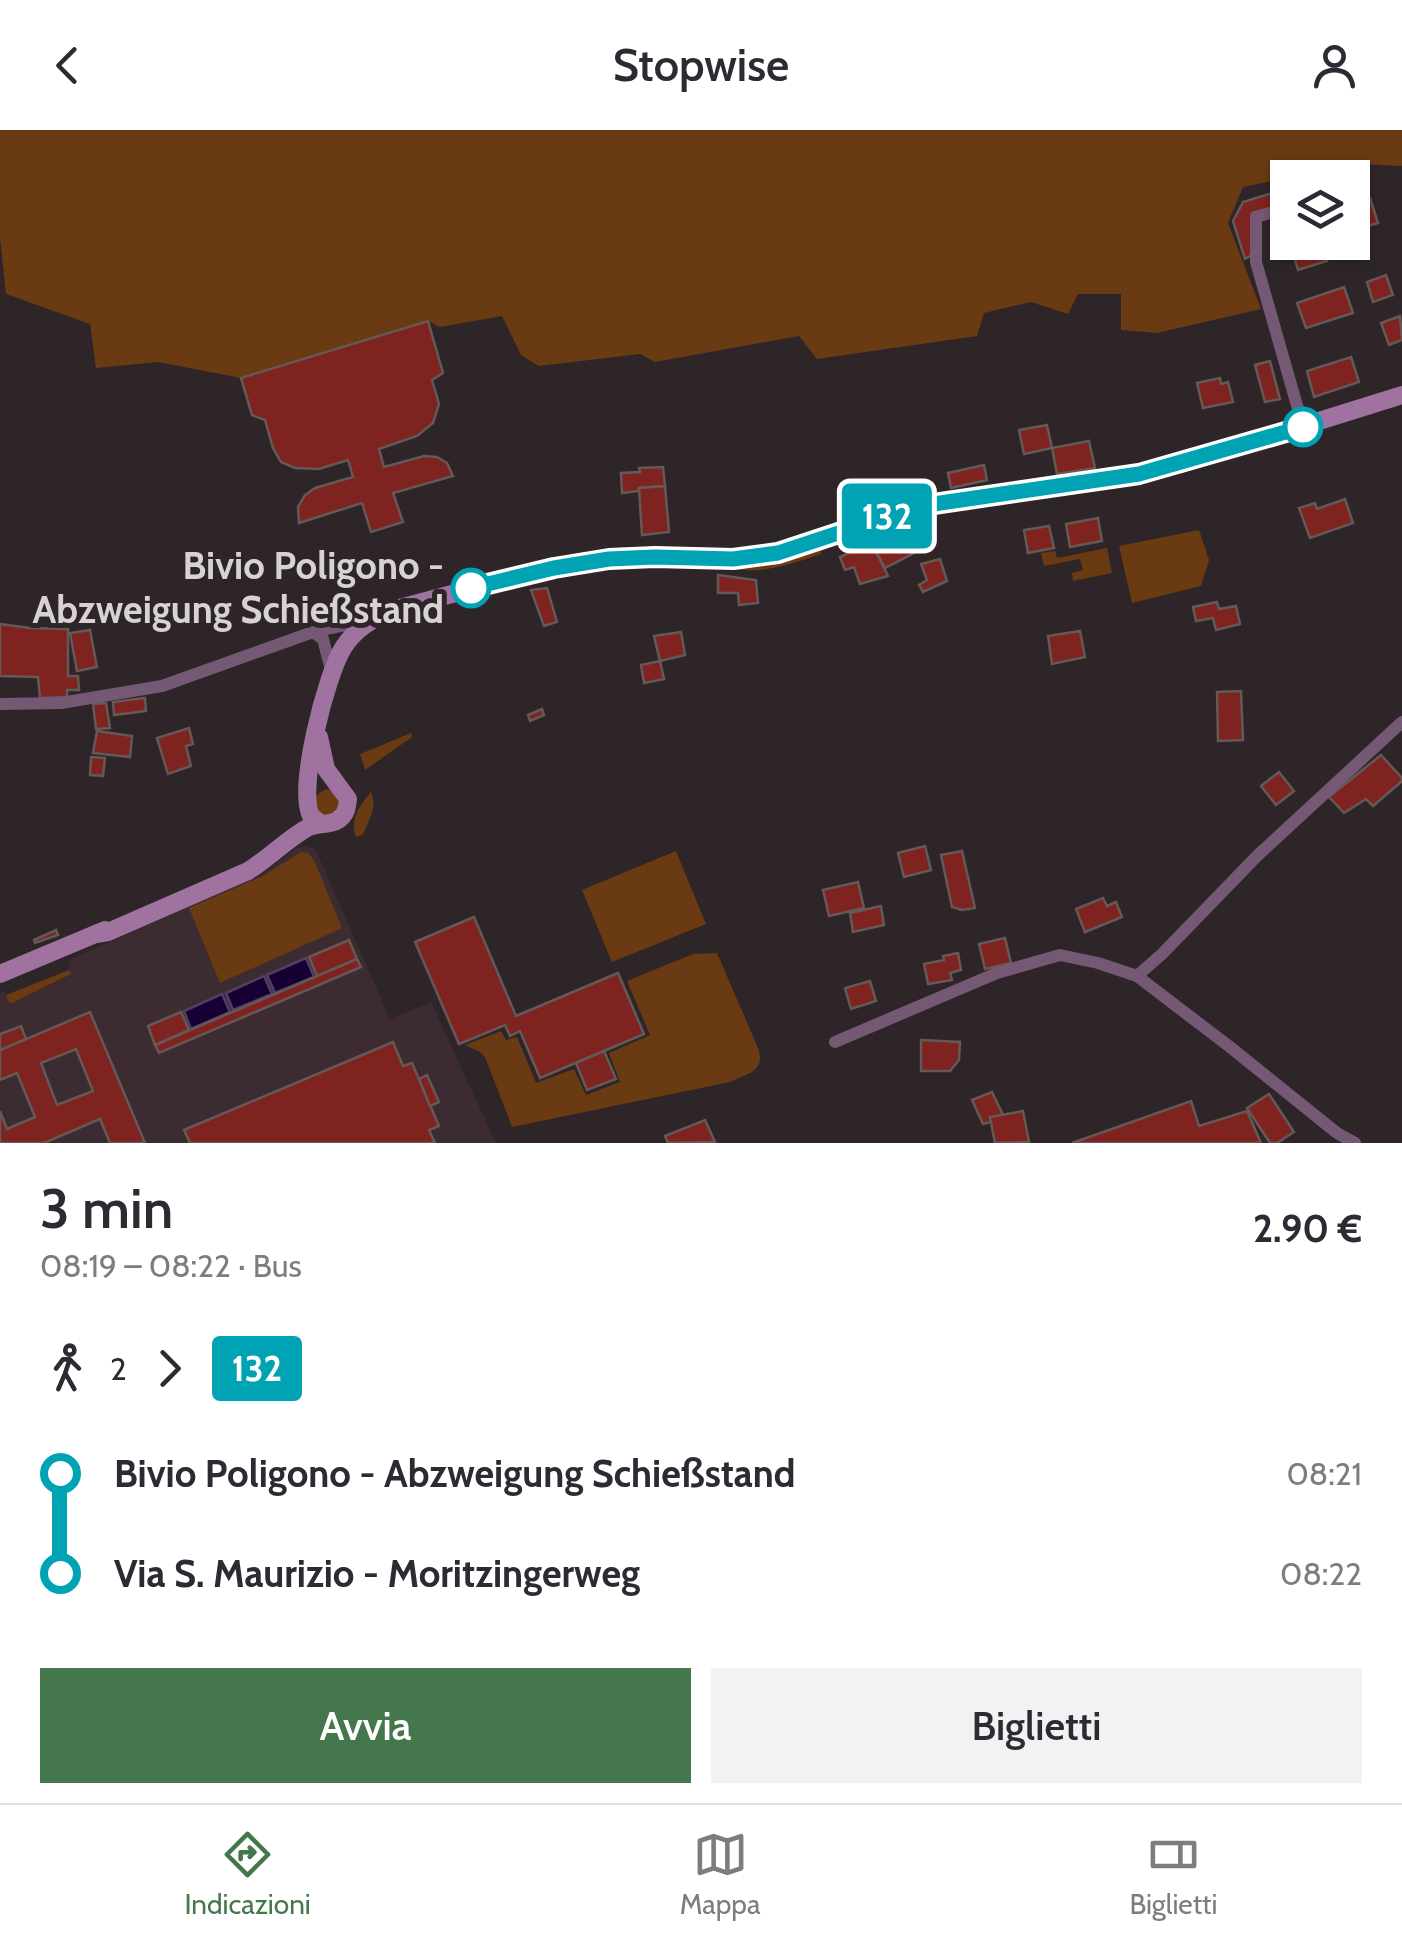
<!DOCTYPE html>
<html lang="it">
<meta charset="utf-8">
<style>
:root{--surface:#fff;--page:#f2f2f3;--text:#2b2b33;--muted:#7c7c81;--line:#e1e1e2;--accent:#44774b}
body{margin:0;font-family:Cabin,sans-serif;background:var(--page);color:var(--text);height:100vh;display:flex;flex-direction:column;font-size:38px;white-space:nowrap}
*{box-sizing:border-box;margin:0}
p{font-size:32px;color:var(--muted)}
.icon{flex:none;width:55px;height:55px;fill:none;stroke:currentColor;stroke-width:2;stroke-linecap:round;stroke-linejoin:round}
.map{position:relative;height:1013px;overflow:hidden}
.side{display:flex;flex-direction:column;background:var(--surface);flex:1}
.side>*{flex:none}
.badge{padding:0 20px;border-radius:8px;font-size:35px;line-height:65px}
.buttons{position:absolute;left:1270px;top:30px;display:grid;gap:20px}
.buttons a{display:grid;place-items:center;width:100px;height:100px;border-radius:0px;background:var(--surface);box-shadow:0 2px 8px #0004;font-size:50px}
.map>.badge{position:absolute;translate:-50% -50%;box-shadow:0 0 0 5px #fff}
.legs{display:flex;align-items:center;gap:15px;height:110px;padding:0 40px;font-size:32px}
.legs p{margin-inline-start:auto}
.head{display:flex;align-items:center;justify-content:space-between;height:170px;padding:0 40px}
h1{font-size:55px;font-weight:600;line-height:75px}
.button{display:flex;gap:20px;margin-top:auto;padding:20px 40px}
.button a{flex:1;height:115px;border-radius:0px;background:var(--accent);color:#fff;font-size:40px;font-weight:600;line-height:115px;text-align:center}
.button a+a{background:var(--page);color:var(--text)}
ul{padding:0 40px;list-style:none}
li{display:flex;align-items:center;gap:35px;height:100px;font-size:38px}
li i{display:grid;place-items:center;width:15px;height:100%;margin:0 12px;background:currentColor}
li i::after{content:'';width:25px;height:25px;margin:-12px;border:8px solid;border-radius:50%;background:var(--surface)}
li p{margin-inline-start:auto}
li:first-child i{background:linear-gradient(#0000 50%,currentColor 0)}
li:last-child i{background:linear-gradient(currentColor 50%,#0000 0)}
header{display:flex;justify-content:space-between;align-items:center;height:130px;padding:0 40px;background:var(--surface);font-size:45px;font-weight:600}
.menu{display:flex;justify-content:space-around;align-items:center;height:140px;border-top:2px solid var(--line);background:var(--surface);font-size:28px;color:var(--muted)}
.menu a{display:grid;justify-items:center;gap:5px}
.menu .on{color:var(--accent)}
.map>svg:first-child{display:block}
.built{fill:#3c2c31}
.green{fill:#6a3a12}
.water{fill:#160033;stroke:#503f63;stroke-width:2.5}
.building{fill:#7e2320;stroke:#645957;stroke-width:2.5;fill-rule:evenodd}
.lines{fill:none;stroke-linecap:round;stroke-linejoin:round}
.street{stroke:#755874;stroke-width:12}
.secondary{stroke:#a072a0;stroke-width:18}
.line-1-casing{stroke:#fff;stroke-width:22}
.line-1{stroke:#00a3b4;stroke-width:15}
.stop-1-dot{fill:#fff;stroke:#00a3b4;stroke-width:5}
.labels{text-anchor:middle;stroke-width:10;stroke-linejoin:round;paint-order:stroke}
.stop-label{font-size:38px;font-weight:bold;fill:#d8d2d3;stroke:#2e2528;text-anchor:end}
</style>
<header><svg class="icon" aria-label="back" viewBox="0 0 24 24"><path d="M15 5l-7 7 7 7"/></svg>Stopwise<svg class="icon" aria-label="person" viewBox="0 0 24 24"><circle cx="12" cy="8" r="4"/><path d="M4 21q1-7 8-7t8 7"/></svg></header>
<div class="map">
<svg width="1402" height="1013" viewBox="0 0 1402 1013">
<rect width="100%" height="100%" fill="#2e2528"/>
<polygon class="built" points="306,716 315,719 318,725 390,889 431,872 496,1013 0,1013 0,863 5,861 11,874 70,844 69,840 71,829 261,745 297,718"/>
<g class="green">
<polygon points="0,0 1402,0 1402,36 1356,34 1243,57 1228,93 1261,179 1157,203 1121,200 1121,164 1078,164 1068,184 1031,172 984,183 977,206 817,229 799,206 655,232 640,224 539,236 521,225 502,186 440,197 428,191 241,248 158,232 96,238 90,194 6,164 0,108"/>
<polygon points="1199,400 1209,430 1201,456 1132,473 1119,416"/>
<path d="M 821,417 L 821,424 C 789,435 757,446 724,437 Z"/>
<polygon points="1107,418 1112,443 1073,451 1072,443 1083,440 1080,429 1044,436 1041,423 1055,421 1057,428"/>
<polygon points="411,603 412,607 365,640 360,624"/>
<polygon points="326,659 331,660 341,670 337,684 320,687 314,667"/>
<path d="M 371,662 C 378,677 368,691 363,705 L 356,707 C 350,689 359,676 371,662 Z"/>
<polygon points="676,721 706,794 612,832 582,760"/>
<polygon points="301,722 308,723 314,730 342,798 220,853 189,778 263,746"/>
<path d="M 717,823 L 758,918 C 766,941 748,943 730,952 L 512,997 L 485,927 L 480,922 L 465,915 L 501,901 L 506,910 L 517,907 L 536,953 L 574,939 L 586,965 L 620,952 L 609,923 L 650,905 L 627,851 L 693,824 Z"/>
<polygon points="69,840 71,844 10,874 6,865"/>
</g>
<g class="water">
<polygon points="306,828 314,847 275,863 267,845"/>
<polygon points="264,846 272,864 233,880 226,863"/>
<polygon points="222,864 230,882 191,899 184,881"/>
</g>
<g class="building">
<polygon points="1288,58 1288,73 1252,83 1252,125 1245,129 1233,91 1243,72"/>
<polygon points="1370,68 1378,93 1352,101 1352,74"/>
<polygon points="1321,114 1327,131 1298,140 1293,123"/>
<polygon points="1386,145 1393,165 1373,172 1367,152"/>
<polygon points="1344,157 1353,183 1306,198 1297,173"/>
<polygon points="1400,186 1402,210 1389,215 1381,193"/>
<polygon points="428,191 443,243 432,250 439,274 433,293 417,306 379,319 384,337 424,326 437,327 447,333 453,346 393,363 403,392 371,402 362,373 299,393 298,377 305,365 315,358 353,347 348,330 319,339 295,338 281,332 273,318 265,290 252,285 241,248"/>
<polygon points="1351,227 1359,252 1314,267 1307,241"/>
<polygon points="1270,231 1280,269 1265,272 1255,235"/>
<polygon points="1220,248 1221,254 1228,252 1233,272 1203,278 1197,253"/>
<polygon points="1047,295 1052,318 1024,324 1019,300"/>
<polygon points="1089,311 1095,338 1057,344 1052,318"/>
<polygon points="984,335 987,350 951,358 948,343"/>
<polygon points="663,337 665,356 639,358 639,361 622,363 621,343 640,342 639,338"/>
<polygon points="665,356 669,402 642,405 639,358"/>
<polygon points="1345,369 1353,393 1310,408 1299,378 1315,373 1317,379"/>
<polygon points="1098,388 1102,411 1070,417 1066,394"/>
<polygon points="1049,396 1054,418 1028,423 1024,400"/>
<polygon points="908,397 920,420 885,438 871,412"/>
<polygon points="871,412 888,446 860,454 854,437 845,440 840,427"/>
<polygon points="940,429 947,451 923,462 919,455 927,450 921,434"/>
<polygon points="718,445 756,450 758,473 739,475 738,463 718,463"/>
<polygon points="547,458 557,492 544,496 531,460"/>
<polygon points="1217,472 1219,479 1236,476 1240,494 1216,500 1213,488 1196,491 1193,477"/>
<polygon points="0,494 30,498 68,499 68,546 78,546 79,560 67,560 67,567 40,568 38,547 0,546"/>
<polygon points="90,500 97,537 77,541 70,503"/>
<polygon points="1080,501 1085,527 1052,534 1048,506"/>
<polygon points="681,502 685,525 660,531 654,506"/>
<polygon points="660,531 664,549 644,553 641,535"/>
<polygon points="1241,561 1243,610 1218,611 1217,562"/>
<polygon points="145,568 146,581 114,585 113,572"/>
<polygon points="106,573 110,598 96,599 93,574"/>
<polygon points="542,579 544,585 530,591 528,585"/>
<polygon points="189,598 193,614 186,616 191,636 168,644 157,608"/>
<polygon points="97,601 132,606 130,627 93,623"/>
<polygon points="1381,625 1402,648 1402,651 1373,676 1366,669 1344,683 1329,667"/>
<polygon points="91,627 105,628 103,646 90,645"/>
<polygon points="1279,642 1294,661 1276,675 1261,656"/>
<polygon points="925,716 931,740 904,747 898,723"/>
<polygon points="962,721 975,778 962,780 952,777 941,725"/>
<polygon points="858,752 864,778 829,786 823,760"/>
<polygon points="1103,768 1107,776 1116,772 1122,787 1085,802 1076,779"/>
<polygon points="881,776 884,795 853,802 850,783"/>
<polygon points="474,787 516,886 618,843 644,904 540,948 520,901 510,906 505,895 459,914 415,812"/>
<polygon points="56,800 58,805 35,813 34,810"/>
<polygon points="1005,808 1011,833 985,839 979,814"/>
<polygon points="349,810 357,829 317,846 309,827"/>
<polygon points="958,823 961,840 950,843 952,850 928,854 924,834 944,830 943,826"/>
<polygon points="357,829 361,837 159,923 155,915"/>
<polygon points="870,851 876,871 851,879 845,858"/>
<path d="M 90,882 L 145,1013 L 110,1013 L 100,989 L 44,1013 L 0,1013 L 0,981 L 7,999 L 35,987 L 17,943 L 0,950 L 0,920 ZM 76,919 L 93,961 L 57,975 L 41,933 Z"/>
<polygon points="181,882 189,900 155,915 148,896"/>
<polygon points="21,896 26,909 0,920 0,904"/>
<polygon points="921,910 960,912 959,930 950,941 921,941"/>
<polygon points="393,912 403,936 412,933 439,996 429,1000 435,1013 190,1013 184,1000"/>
<polygon points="604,921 616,949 587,960 576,933"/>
<polygon points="427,945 439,972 430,976 419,949"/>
<polygon points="992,962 1003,985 990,987 991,992 983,994 972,970"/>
<polygon points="1269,964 1294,1002 1277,1013 1270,1013 1247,978"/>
<polygon points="1191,971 1199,996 1247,981 1261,1013 1072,1013"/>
<polygon points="1023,981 1029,1012 995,1013 990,987"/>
<polygon points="705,990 715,1012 668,1013 665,1006"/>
</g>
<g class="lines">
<g class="street">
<polyline points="1288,78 1256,87 1256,132 1306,307"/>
<polyline points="313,502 323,509 331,540"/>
<polyline points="0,574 61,573 162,556 313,502 365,491"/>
<polyline points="1137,846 1162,824 1257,726 1402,592"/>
<polyline points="835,912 997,843 1060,825 1098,833 1137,846 1230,917 1337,1003 1355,1013"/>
</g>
<g class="secondary">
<path d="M 320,693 L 311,686 C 297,658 326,546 343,518 C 355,499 372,489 392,480 L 554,437 L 609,429 L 655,427 L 733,429 L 778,423 L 920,376 L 1139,343 L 1181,334 L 1402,265"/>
<path d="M 96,804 L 108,802 L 248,741 C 269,728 286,710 307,698 C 318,692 329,696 338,690 C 346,685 347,678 348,669 L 326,639 L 319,607"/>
<polyline points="0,844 105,800"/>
</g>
</g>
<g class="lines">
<g class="line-1-casing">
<polyline id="line-1" points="471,458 554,438 609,429 655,427 733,429 778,423 920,376 1139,344 1303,297"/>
</g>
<use href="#line-1" class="line-1"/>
</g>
<g class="stop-1-dot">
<circle cx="1303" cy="297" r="18"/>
<circle cx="471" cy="458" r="18"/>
</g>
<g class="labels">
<g class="stop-label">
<text x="444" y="449">Bivio Poligono -<tspan x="444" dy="44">Abzweigung Schießstand</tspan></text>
</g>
</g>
</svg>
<div class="buttons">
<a><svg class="icon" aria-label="layers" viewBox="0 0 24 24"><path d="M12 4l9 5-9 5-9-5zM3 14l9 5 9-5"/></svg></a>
</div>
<b class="badge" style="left:887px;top:386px;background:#00a3b4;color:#fff">132</b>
</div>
<section class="side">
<div class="head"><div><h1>3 min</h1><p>08:19 – 08:22 · Bus</p></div><b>2.90 €</b></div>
<div class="legs"><svg class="icon" aria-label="walk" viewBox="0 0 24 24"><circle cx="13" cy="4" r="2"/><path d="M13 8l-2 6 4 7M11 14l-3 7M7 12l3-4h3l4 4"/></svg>2<svg class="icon" aria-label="forward" viewBox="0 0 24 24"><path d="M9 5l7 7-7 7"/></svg><b class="badge" style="background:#00a3b4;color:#fff">132</b></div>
<ul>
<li><i style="color:#00a3b4"></i><b>Bivio Poligono - Abzweigung Schießstand</b><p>08:21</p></li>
<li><i style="color:#00a3b4"></i><b>Via S. Maurizio - Moritzingerweg</b><p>08:22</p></li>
</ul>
<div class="button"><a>Avvia</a><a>Biglietti</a></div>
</section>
<nav class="menu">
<a class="on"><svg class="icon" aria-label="directions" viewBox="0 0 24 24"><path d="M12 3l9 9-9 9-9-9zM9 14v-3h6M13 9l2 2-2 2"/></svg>Indicazioni</a>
<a><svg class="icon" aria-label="map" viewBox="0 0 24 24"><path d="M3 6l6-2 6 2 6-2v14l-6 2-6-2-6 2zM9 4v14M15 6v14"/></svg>Mappa</a>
<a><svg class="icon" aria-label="tickets" viewBox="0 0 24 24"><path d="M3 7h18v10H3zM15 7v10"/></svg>Biglietti</a>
</nav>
